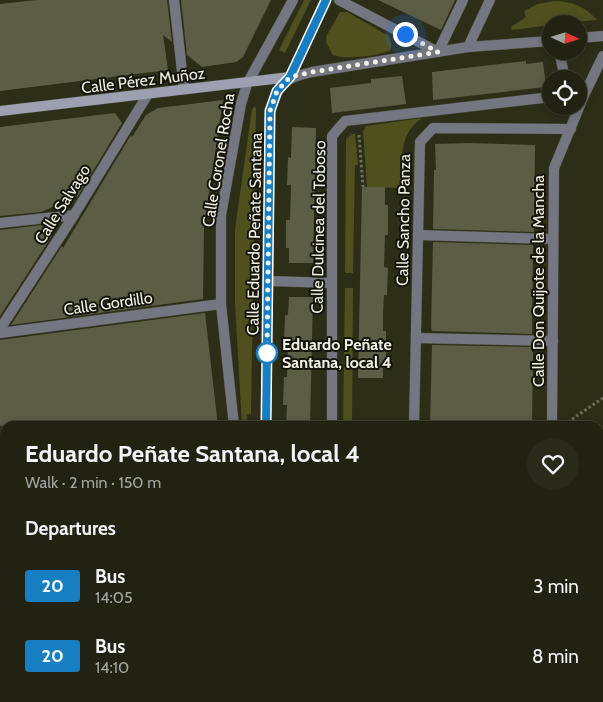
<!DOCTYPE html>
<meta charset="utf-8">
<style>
:root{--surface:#222212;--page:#2a2a1b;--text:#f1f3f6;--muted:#a2a49f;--line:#3f3f32}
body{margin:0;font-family:Cabin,sans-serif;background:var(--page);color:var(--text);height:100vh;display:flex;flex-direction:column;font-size:19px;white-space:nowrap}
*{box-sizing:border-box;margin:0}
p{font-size:16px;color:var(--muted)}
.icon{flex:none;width:28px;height:28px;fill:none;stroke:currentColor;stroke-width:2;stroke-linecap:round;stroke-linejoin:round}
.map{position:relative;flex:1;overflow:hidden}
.panel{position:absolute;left:0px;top:421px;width:604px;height:281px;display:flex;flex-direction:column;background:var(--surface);border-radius:15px 15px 0 0;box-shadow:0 2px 8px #0003,0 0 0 1px var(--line)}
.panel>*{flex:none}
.badge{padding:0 10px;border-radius:4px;font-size:18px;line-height:32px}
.needle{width:32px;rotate:94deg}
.controls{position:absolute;left:542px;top:15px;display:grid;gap:10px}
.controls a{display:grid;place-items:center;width:45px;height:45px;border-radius:50%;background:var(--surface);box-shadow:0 2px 8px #0003,0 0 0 1px var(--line);font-size:25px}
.you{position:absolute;width:25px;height:25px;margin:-12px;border:4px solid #fff;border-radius:50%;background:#1a73e8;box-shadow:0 0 0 8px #1a73e833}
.map>.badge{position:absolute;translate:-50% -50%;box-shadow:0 0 0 2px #fff}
h2{padding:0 25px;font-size:19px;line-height:45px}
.round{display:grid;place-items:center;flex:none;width:52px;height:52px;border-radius:26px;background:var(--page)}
.headline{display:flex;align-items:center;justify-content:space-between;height:85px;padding:0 25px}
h1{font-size:24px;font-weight:800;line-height:38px}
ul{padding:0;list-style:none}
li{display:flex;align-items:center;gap:15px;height:70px;padding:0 25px}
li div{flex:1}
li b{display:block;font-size:19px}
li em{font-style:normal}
li .badge{min-width:55px;font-weight:700;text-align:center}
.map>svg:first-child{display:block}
.built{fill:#37381b}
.green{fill:#4f501e}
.building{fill:#5c5d45}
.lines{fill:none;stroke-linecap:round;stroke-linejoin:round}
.street-casing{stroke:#484935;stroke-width:11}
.secondary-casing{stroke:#484935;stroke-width:11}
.path{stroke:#6d6e5b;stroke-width:3;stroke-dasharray:2.5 2.5;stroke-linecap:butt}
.street{stroke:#747681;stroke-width:10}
.secondary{stroke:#9ca0b1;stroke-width:10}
.line-casing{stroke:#fff;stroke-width:11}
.line{stroke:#187ec2;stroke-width:8}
.walk{stroke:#f0f1e4;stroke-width:5;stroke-dasharray:0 9}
.stop-dot{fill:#fff;stroke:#187ec2;stroke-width:2.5}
.labels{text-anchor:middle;stroke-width:4;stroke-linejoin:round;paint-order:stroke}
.street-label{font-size:16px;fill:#f0f1e4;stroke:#15150c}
.stop-label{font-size:16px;font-weight:bold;fill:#f0f1e4;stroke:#15150c;text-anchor:start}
</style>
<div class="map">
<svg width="603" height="702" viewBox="0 0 603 702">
<rect width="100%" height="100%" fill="#2d2e18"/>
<polygon class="built" points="370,698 585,698 585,702 372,702"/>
<g class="green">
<polygon points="304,0 311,0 285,53 279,50"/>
<path d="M 554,1 C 571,1 586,7 597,20 L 551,24 L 551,25 L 512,30 L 511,27 L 526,17 L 524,11 L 538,4 Z"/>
<path d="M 340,12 L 347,12 L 389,36 L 391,43 L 391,50 C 378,56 346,60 333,55 L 326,42 L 326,37 Z"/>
<polygon points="255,106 256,109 251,414 247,414 246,426 242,426 235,303 235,229 252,109"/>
<path d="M 422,118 C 397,135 403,161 402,188 L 367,187 L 363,131 L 366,126 Z"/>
<polygon points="351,134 355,134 358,165 355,165 353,273 345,273 346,140"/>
<polygon points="345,288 353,288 352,426 343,426"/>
<rect x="410" y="698" width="66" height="4"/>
</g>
<g class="building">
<polygon points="37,0 167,0 172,42 163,35 168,70 0,91 0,4"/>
<polygon points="181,0 271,0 243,57 236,62 202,67 187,55"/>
<polygon points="378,0 455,0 441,30"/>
<polygon points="526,61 526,64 543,62 546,87 433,100 432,72"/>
<polygon points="402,76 406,104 332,113 330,88 371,83 371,79"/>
<polygon points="223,100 204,227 203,299 11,325 62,246 63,248 131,135 132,137 146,115 158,108"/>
<polygon points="115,113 122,123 78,196 41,212 0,216 0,127"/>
<polygon points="292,127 316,128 313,263 289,263 289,248 286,248 286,220 290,220 291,185 287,185 288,157 291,158"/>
<polygon points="469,143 535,145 534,232 433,229 434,170 436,170 435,144"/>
<polygon points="362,187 385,187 385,205 388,205 388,235 385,235 384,267 388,268 387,295 384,295 383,313 383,331 386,331 386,361 383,360 383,378 358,378"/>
<polygon points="41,225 52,236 0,316 0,230"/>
<polygon points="433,242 533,245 532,334 432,331 431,327"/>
<polygon points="289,297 313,297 310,426 286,426 287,405 283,405 284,377 287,377 288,343 284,343 285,315 288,315"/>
<polygon points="205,313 218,426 0,426 0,340"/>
<polygon points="432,345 532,347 532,352 533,352 532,426 430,426"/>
</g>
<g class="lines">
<g class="street-casing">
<g id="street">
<polyline points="174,0 184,89"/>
<polyline points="339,0 438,52 463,0"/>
<polyline points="579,38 603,36"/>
<polyline points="468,47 490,0"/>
<polyline points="559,51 564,74 563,79"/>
<polyline points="0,223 74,215"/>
<polyline points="418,235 553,239"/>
<polyline points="269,281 332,283"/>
<polyline points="0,329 74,215 148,94"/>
<polyline points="0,333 221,304"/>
<polyline points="416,338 553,341"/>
<polyline points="234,426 221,304 221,215 241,104 247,84 293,0"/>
<path d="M 266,426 L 270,111 C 280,82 282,79 312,72 L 468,47 L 551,41"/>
<polyline points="332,426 332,136 345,121 551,97"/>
<polyline points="414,426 420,142 433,128 571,129"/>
<polyline points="552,426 554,168 585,93 603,56"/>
<polyline points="0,450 5,451"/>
<polyline points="0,562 5,561"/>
<polyline points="330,698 332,702"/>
<polyline points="15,702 17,698"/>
<polyline points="107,702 108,698"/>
<polyline points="177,702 180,698"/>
<polyline points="267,702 267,698"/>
</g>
</g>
<g class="secondary-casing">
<polyline id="secondary" points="0,111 290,77 326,0"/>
</g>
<g class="path">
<polyline points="359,135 363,187"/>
<polyline points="568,422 603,398"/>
<polyline points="599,587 603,588"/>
</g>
<use href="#street" class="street"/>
<use href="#secondary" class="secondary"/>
</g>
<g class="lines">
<g class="line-casing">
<polyline id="line" points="266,426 270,111 277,91 290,77 326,0"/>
</g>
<use href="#line" class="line"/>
<polyline class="walk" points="267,353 270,111 277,91 290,77 312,72 438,52 405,34"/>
</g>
<circle class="stop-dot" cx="267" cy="353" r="10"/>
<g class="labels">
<g class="street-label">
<text transform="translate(143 80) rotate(-7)" y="6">Calle Pérez Muñoz</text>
<text transform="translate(218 160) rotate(-81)" y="6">Calle Coronel Rocha</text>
<text transform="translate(62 204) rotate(-58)" y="6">Calle Salvago</text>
<text transform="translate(403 220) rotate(-89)" y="6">Calle Sancho Panza</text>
<text transform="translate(318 227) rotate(-89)" y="6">Calle Dulcinea del Toboso</text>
<text transform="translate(254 234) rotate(-89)" y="6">Calle Eduardo Peñate Santana</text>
<text transform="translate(538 281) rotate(-90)" y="6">Calle Don Quijote de la Mancha</text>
<text transform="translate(108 303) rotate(-8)" y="6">Calle Gordillo</text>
</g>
<g class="stop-label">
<text x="282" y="350">Eduardo Peñate<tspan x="282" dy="18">Santana, local 4</tspan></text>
</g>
</g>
</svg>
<div class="controls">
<a><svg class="needle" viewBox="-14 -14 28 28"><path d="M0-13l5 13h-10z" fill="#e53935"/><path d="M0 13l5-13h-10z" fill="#a2a49f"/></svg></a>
<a><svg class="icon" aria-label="locate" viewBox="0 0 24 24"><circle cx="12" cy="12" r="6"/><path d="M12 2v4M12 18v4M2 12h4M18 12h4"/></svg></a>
</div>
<div class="you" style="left:405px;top:34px"></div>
<section class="panel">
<div class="headline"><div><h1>Eduardo Peñate Santana, local 4</h1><p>Walk · 2 min · 150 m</p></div><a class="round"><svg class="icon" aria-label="heart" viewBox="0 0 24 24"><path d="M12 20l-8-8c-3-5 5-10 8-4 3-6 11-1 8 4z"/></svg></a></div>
<h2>Departures</h2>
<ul>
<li><span class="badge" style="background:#187ec2;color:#fff">20</span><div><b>Bus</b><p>14:05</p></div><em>3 min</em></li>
<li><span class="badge" style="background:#187ec2;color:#fff">20</span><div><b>Bus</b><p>14:10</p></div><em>8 min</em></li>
</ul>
</section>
</div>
